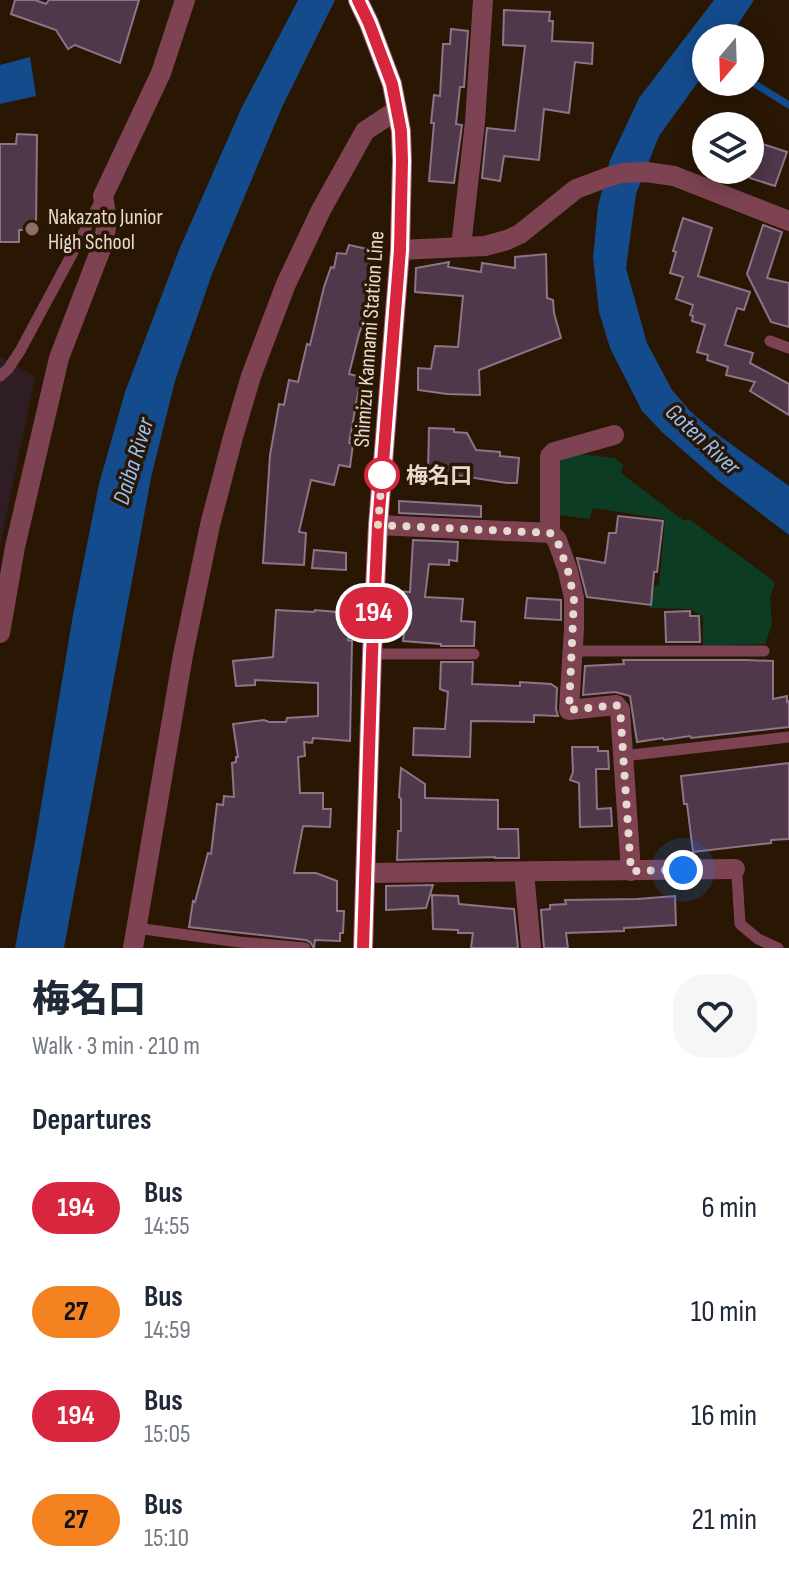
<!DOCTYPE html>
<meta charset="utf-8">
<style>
:root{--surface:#fff;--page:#f6f6f7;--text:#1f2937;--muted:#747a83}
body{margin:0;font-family:"Sofia Sans Condensed","Noto Sans JP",sans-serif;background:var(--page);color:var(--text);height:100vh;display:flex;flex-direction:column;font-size:30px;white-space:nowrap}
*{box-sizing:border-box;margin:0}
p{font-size:26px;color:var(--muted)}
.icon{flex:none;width:44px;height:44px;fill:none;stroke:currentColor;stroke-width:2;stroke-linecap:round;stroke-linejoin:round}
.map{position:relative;height:948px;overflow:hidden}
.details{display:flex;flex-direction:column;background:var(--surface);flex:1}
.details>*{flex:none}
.badge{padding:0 16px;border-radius:26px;font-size:28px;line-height:52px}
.needle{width:52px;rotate:199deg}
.fabs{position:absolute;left:692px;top:24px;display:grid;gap:16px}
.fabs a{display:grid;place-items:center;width:72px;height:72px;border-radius:50%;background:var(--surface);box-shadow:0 4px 20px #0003;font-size:40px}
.you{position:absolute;width:40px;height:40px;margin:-20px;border:6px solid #fff;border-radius:50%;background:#1a73e8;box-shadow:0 0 0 12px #1a73e833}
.map>.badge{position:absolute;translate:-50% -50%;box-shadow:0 0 0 4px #fff}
h2{padding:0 32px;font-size:30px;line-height:72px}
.round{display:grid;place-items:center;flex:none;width:84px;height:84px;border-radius:32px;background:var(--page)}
.head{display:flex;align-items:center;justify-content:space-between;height:136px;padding:0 32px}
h1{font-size:38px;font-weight:800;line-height:60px}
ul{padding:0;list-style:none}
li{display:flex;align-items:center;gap:24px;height:104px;padding:0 32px}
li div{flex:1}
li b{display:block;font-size:30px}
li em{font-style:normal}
li .badge{min-width:88px;font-weight:700;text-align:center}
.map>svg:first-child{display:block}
.industrial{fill:#2e1d25}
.green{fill:#0c3d24}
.water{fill:#134b8c}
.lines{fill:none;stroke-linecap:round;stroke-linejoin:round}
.stream{stroke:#134b8c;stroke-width:7}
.building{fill:#4e384a;stroke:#8d7489;stroke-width:2}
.service{stroke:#7d4353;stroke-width:11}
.minor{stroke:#7d4353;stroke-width:20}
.secondary{stroke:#b55873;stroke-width:20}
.line-casing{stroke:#fff;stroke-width:18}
.line{stroke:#d7263d;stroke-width:12}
.walk{stroke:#e6d9cd;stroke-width:8;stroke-dasharray:0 14.4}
.education-dot{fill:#8d6e63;stroke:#291704;stroke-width:3}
.stop-dot{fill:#fff;stroke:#d7263d;stroke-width:4}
.labels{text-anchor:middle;stroke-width:7;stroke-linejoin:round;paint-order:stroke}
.poi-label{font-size:22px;fill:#e6d9cd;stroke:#291704;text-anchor:start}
.street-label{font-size:22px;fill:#e6d9cd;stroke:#291704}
.stop-label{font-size:22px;font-weight:bold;fill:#e6d9cd;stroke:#291704;text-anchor:start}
.water-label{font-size:24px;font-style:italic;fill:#97c1f9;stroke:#291704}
</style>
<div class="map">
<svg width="789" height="948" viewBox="0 0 789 948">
<rect width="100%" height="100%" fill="#291704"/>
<polygon class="industrial" points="0,356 35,377 0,546"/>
<polygon class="green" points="579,454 615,458 623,465 621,473 684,521 689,519 775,582 770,598 772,624 765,644 703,646 703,617 691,609 649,608 654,586 659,585 665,519 593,508 589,519 553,514 554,459"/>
<g class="water">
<polygon points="298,0 335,0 283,105 212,274 175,381 151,478 64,948 15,948 36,836 73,615 99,484 125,392 179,250 241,109"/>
<polygon points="714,0 754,0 729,38 706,38 706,71 659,136 636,194 626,268 647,343 672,390 691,412 717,434 789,486 789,535 717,480 663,433 642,411 610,348 599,312 593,258 598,206 610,160 639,98"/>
<polygon points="30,57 36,96 0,104 0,65"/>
</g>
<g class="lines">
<polyline class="stream" points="750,81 789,105"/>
</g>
<g class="building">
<polygon points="15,0 35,0 46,4 49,0 139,0 120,63 75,45 68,49 56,30 11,14"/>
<polygon points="504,10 550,12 549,21 553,21 552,41 593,43 592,64 575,62 569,113 544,109 539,160 504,156 500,181 482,178 487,128 515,131 525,46 503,45"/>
<polygon points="451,29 468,31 464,87 460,87 456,124 462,125 454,183 429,181 434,123 431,123 434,95 440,96 443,44 450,44"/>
<polygon points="17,134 37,135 36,230 19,230 19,242 0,242 0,144 16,144"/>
<polygon points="750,140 787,152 775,186 750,178"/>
<polygon points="683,218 712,228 698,276 750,292 744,310 737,308 725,345 753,353 750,363 789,384 789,415 750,391 755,382 726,375 728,367 707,360 708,355 697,352 705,325 692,321 693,316 690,315 693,305 676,299 683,277 670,273 676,252 673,251"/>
<polygon points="763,225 782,232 767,278 789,283 789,327 771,322 747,274"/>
<polygon points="349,245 381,252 370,291 374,293 359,334 349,374 361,377 349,443 353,444 350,467 339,465 334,485 311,480 299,532 306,533 304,565 263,563 270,455 279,404 284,405 289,380 298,382 307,344 310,345 324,287 331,267 334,268 337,253 346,254"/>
<polygon points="546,254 547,298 553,300 554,313 561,338 479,370 480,395 447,394 418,390 418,368 431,369 435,346 458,347 463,296 415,292 416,268 449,262 448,267 481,272 482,263 515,268 515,257"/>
<polygon points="429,428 454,429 454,432 467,433 476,450 500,452 500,456 519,458 517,483 507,483 428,471"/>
<polygon points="399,501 481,506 481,517 399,513"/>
<polygon points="618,516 663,521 657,572 654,572 651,605 587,597 577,558 605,563 609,533 616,533"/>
<polygon points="413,540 458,542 457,561 449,560 449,565 429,564 425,597 463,599 461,621 475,622 474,646 441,646 441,644 403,641 406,618 393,618 394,591 410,592"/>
<polygon points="314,550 346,553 346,570 312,568"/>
<polygon points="527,598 561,600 561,620 525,618"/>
<polygon points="276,610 314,612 315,610 348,613 348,615 354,618 348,640 352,641 350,741 313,738 312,743 304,742 305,756 298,757 300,793 323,793 323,809 331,809 330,827 303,826 294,873 316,873 337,881 337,911 344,911 343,933 340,933 340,941 315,940 314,948 310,942 306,940 189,927 193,901 195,902 208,853 211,854 217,804 223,805 224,796 234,797 232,763 236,762 236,757 238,757 233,724 264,720 269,722 286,722 287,718 318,716 318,683 255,680 255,685 236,686 233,661 273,657"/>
<polygon points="690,611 690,616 699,616 700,642 666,642 665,612"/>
<polygon points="623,660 745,660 773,661 773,699 787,696 787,702 789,701 789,727 691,738 690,736 664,740 663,738 637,742 630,696 615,692 583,695 585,666 624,664"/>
<polygon points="441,662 473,662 472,684 520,686 520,682 551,684 557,688 556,709 558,716 534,715 534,722 471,721 470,757 413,755 414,728 445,729 448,692 440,689"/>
<polygon points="572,747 598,747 598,751 608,751 609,769 596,769 597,809 611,808 612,826 580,827 579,783 570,780 573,772"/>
<polygon points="789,763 789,839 771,840 771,843 693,852 687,804 684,804 681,776"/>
<polygon points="401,768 425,784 425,798 498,800 498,829 518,829 519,858 495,858 495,857 397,860 398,831 401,831 401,799 399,797"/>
<polygon points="433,885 426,908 386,910 386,886"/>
<polygon points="432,895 458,896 459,904 514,909 518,948 471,948 473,933 458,933 458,930 433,929"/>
<polygon points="675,896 676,925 624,928 624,931 566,933 568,948 544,948 541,910 550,909 550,905 566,904 565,900 637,899"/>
</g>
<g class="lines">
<g class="service">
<polyline points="770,341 789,348"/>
<polyline points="0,376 8,369 20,351 101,200"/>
<polyline points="573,651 764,651"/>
<polyline points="372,654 474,654"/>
<polyline points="623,756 789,737"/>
<polyline points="735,869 737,876 740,924 758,939 778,948"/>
<polyline points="136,928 239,942 305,948"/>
</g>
<g class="minor">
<polyline points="461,247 475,122 483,0"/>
<polyline points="400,250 485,246 507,240 520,234 576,189 608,177 622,173 646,172 674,176 789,221"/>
<polyline points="614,435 554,452 550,456 550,533 557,540 568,571 574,598 574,628 569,710 616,705 620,710 631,871"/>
<polyline points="378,525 550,533"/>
<polyline points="0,633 15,547 59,358 104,241 107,220 103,196 161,73 185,0"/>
<polyline points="524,872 531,948"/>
<polyline points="365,873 735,869"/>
<polyline points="133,948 183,655 210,525 233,437 251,376 286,284 321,210 365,131 397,110"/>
</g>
<polyline class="secondary" points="358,0 369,23 392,84 401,131 402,161 400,250 378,525 372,654 363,948"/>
</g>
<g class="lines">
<g class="line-casing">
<polyline id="line" points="358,0 369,23 392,84 401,131 402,161 400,250 378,525 372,654 363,948"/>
</g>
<use href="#line" class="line"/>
<polyline class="walk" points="382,475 383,464 378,525 550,533 557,540 568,571 574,598 569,710 616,705 620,708 631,871 683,870"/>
</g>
<circle class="education-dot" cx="32" cy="229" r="8"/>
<circle class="stop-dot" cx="382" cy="475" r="16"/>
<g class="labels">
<g class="poi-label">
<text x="48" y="224">Nakazato Junior<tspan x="48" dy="25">High School</tspan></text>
</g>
<g class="street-label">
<text transform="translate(368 339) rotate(-86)" y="8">Shimizu Kannami Station Line</text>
</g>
<g class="stop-label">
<text x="406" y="483">梅名口</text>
</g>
<g class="water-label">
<text transform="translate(703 439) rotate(43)" y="8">Goten River</text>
<text transform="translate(133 461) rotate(-73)" y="8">Daiba River</text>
</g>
</g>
</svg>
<div class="fabs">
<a><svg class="needle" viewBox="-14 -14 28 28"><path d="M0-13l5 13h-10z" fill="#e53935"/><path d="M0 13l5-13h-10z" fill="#747a83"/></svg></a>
<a><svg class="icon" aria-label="layers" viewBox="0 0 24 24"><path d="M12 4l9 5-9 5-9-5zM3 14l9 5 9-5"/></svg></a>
</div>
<div class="you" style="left:683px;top:870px"></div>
<b class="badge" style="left:374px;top:613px;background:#d7263d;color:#fff">194</b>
</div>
<section class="details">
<div class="head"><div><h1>梅名口</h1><p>Walk · 3 min · 210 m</p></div><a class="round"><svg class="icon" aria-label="heart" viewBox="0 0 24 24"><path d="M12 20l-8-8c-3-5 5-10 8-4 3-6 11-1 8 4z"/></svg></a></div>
<h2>Departures</h2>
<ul>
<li><span class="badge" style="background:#d7263d;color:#fff">194</span><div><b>Bus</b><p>14:55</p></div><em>6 min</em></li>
<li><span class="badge" style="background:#f58220;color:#111">27</span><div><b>Bus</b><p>14:59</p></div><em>10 min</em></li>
<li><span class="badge" style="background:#d7263d;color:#fff">194</span><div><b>Bus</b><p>15:05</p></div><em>16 min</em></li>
<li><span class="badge" style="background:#f58220;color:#111">27</span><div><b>Bus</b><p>15:10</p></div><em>21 min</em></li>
</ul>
</section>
